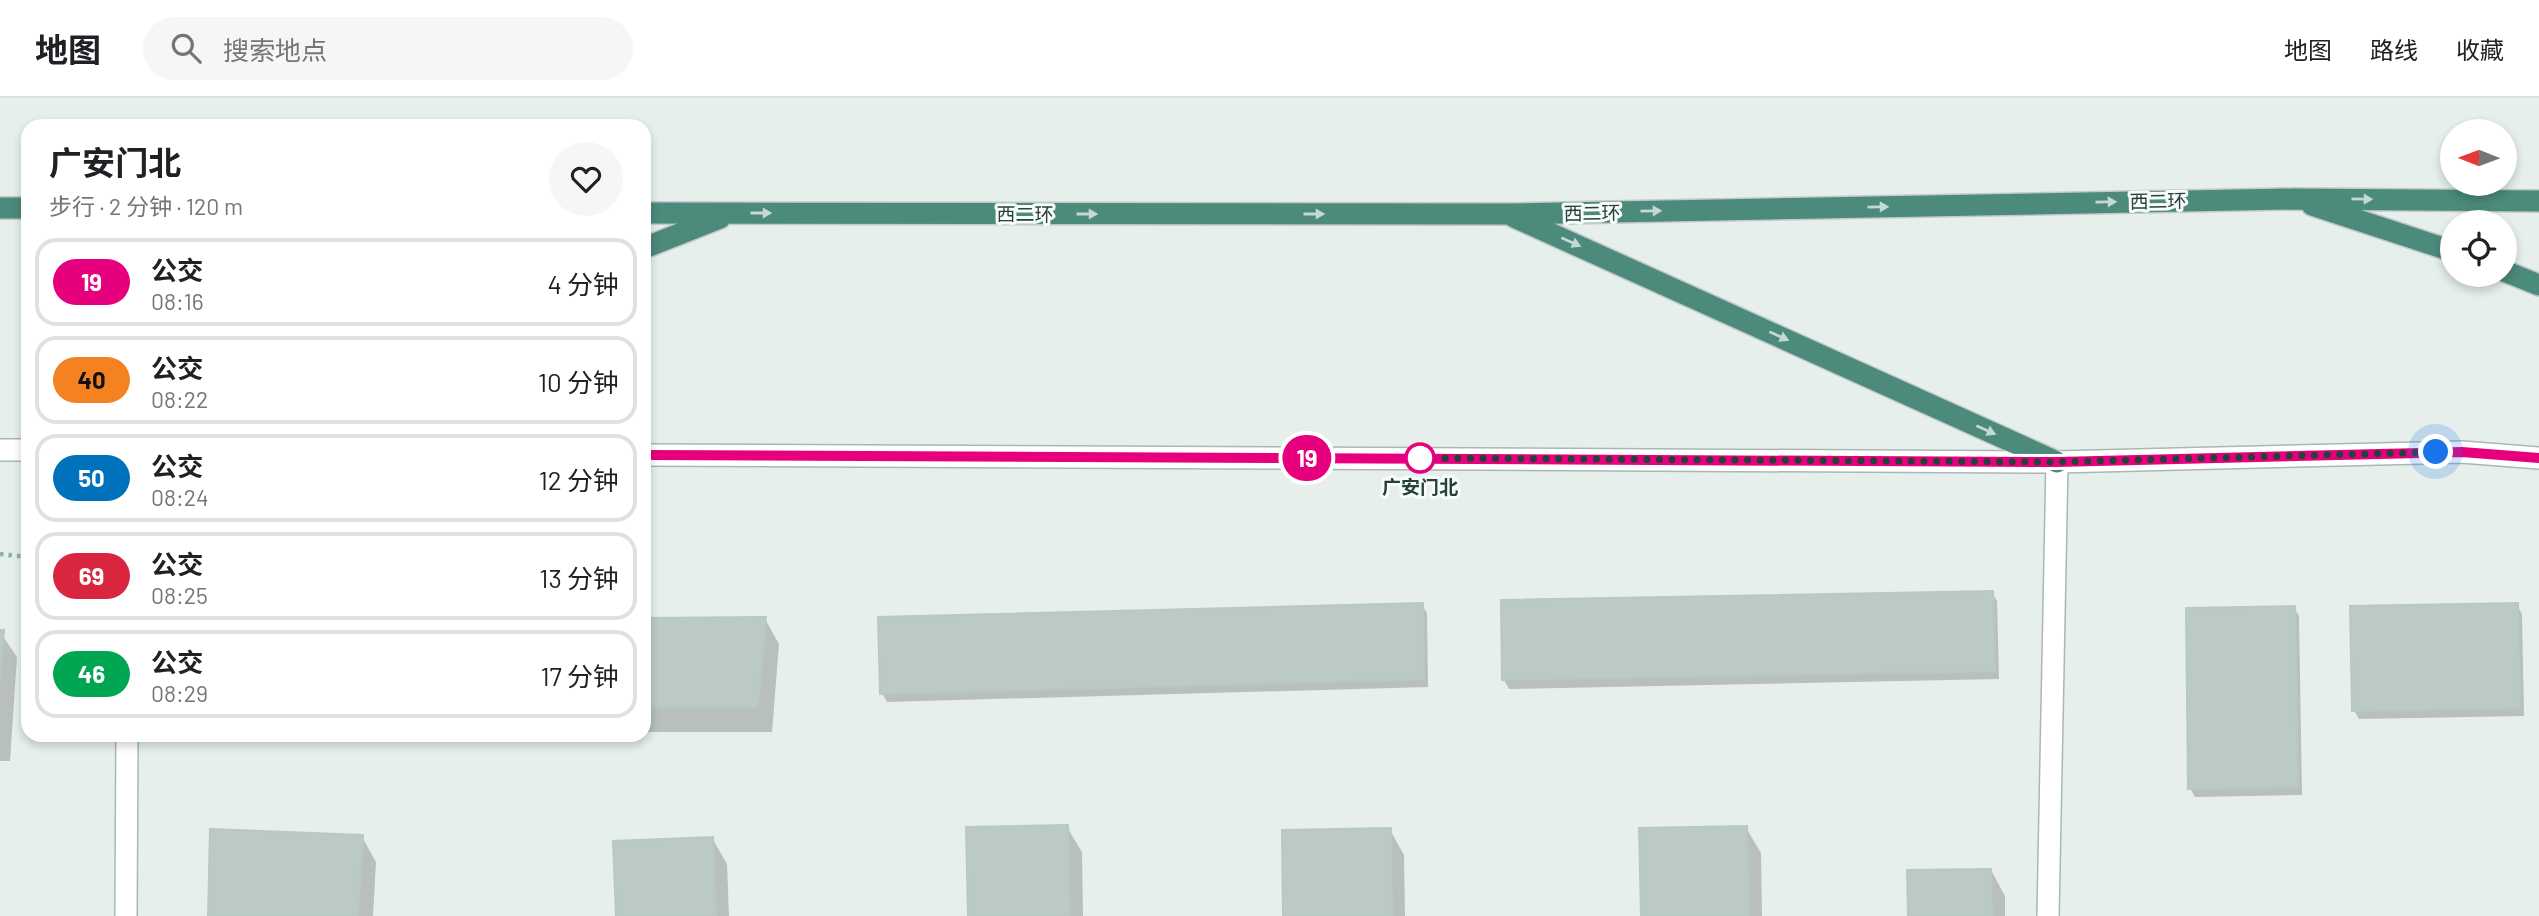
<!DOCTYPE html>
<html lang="zh">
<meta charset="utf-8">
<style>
:root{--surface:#fff;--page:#f6f6f6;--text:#202124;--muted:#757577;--line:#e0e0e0}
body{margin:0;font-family:Barlow,"Noto Sans SC",sans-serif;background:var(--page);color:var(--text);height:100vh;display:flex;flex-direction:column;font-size:26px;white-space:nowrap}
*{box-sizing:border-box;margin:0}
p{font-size:23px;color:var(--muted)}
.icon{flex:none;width:38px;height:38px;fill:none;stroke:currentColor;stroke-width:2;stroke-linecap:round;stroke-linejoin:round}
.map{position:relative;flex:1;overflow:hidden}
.side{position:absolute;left:21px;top:21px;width:630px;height:623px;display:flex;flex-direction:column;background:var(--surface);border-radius:21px;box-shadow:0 4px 10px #0003}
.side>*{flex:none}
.badge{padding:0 14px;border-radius:23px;font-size:24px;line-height:46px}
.needle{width:46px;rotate:271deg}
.tools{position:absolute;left:2440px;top:21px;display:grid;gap:14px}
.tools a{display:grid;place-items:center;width:77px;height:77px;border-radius:50%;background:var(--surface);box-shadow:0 4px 10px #0003;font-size:35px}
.you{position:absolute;width:35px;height:35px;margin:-18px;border:5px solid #fff;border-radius:50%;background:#1a73e8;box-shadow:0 0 0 10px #1a73e833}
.map>.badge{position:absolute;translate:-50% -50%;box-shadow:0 0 0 4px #fff}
.round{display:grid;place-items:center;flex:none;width:74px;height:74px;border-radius:37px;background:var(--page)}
.head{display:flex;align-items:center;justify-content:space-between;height:119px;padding:0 28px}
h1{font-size:33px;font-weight:700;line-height:52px}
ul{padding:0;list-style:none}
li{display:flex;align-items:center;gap:21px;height:88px;margin:0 14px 10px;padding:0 14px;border:4px solid var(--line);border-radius:21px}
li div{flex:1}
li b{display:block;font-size:26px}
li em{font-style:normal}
li .badge{min-width:77px;font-weight:700;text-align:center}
header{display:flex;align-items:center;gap:42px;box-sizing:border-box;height:98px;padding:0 35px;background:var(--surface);border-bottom:2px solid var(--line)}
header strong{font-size:33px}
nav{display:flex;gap:38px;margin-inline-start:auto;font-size:24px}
.search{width:490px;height:63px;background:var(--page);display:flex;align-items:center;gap:18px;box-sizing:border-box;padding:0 24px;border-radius:38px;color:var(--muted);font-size:26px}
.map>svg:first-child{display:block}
.shadow{fill:#0003}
.building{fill:#bbcac4;stroke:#b8c9c2;stroke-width:2}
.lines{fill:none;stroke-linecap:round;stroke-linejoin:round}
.minor-casing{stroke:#a8b8b2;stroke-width:24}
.tertiary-casing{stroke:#a8b8b2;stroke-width:24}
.trunk-casing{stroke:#c2cac8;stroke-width:24}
.path{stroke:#86b3a5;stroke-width:4.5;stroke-dasharray:3.5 5;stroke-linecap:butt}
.minor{stroke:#fff;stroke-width:21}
.tertiary{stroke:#fff;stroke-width:21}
.trunk{stroke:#4c8a7c;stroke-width:21}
.oneway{fill:#c4d9d4}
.line-casing{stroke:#fff;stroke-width:16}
.line{stroke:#e6007e;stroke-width:10}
.walk{stroke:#24423a;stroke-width:7;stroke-dasharray:0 12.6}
.stop-dot{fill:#fff;stroke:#e6007e;stroke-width:3.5}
.labels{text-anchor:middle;stroke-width:6;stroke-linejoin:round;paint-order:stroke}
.street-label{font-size:19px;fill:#24423a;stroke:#f7fbf9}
.stop-label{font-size:19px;font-weight:bold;fill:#24423a;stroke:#f7fbf9}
</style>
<header>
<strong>地图</strong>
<div class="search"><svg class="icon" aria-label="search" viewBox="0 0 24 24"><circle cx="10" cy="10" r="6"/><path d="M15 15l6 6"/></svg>搜索地点</div>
<nav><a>地图</a><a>路线</a><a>收藏</a></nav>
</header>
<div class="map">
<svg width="2539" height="818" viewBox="0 0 2539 818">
<rect width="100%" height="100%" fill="#e6efeb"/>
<g class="shadow">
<polygon points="1992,495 1997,503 1999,581 1509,591 1504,582"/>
<polygon points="1422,507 1427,515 1428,589 887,604 882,595"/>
<polygon points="2517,507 2522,516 2524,618 2359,621 2354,612"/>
<polygon points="2294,510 2299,518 2302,697 2195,699 2190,690"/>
<polygon points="765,521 779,546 772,634 644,634 644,522"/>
<polygon points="0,534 17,559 10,663 0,663"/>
<polygon points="1067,729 1082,754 1083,818 969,818"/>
<polygon points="1746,730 1761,755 1762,818 1643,818"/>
<polygon points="1390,732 1404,757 1405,818 1285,818"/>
<polygon points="362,739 376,764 373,818 210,818"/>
<polygon points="712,740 727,766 729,818 618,818"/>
<polygon points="1991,772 2005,798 2005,818 1910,818"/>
</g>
<g class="building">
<polygon points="1993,493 1995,573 1502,582 1501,502"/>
<polygon points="1423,505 1424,581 880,596 878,519"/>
<polygon points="2518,505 2520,610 2352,613 2350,508"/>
<polygon points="2295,508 2298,689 2188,691 2186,510"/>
<polygon points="766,519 758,609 644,609 644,520"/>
<polygon points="0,532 4,532 0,584"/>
<polygon points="1068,727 1070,818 968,818 966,729"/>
<polygon points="1747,728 1749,818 1641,818 1639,730"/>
<polygon points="1391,730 1392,818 1283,818 1282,732"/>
<polygon points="210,731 363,737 358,818 208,818"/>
<polygon points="713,739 716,818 616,818 613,743"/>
<polygon points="1991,771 1992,818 1908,818 1907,772"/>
</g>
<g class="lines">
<g class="minor-casing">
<g id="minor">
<polyline points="126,818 127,637"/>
<polyline points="2048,818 2057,364"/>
</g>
</g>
<g class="tertiary-casing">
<g id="tertiary">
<polyline points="0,352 28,352"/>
<polyline points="644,357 2057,364 2462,354 2539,360"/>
</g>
</g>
<g class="trunk-casing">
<g id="trunk">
<polyline points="2312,107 2452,153"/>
<polyline points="0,110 28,110"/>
<polyline points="644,115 1509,116 2294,101 2539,103"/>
<polyline points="1514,119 2057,364"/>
<polyline points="644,150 720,120"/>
<polyline points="2504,173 2539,187"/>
</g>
</g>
<polyline class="path" points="0,456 28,459"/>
<use href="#minor" class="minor"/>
<use href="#tertiary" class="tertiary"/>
<use href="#trunk" class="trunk"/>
</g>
<defs><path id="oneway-solid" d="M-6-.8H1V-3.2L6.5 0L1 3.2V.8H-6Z" transform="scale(1.75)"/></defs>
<g class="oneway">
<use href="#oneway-solid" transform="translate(2362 101) rotate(1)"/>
<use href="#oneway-solid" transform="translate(2106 104) rotate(-1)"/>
<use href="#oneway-solid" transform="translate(1878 109) rotate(-1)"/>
<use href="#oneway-solid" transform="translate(1651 113) rotate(-1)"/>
<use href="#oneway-solid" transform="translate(761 115)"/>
<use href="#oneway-solid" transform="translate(1087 116)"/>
<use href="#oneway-solid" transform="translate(1314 116)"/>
<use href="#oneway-solid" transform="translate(1571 144) rotate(24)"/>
<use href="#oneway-solid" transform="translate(1779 238) rotate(24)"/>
<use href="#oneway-solid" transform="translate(1986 332) rotate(24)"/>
</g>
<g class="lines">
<g class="line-casing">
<polyline id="line" points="644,357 2057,364 2462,354 2539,360"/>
</g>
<use href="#line" class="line"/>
<polyline class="walk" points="1420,360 2057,364 2436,354"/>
</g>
<circle class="stop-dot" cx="1420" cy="360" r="14"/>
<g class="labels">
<g class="street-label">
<text transform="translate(2158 103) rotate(-1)" y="7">西二环</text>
<text transform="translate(1592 115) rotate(-1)" y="7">西二环</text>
<text x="1025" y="123">西二环</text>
</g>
<g class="stop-label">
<text x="1420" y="396">广安门北</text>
</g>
</g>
</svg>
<div class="tools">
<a><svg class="needle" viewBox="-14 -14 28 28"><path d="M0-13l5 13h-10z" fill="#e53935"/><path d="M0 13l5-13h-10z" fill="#757577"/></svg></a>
<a><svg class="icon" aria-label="locate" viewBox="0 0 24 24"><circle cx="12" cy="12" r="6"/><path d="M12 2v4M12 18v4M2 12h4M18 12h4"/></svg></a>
</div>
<div class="you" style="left:2436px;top:354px"></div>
<b class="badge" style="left:1307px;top:360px;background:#e6007e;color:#fff">19</b>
<section class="side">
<div class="head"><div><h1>广安门北</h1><p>步行 · 2 分钟 · 120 m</p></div><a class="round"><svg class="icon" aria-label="heart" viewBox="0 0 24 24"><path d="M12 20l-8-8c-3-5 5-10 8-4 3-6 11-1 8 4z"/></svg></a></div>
<ul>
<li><span class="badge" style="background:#e6007e;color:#fff">19</span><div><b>公交</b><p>08:16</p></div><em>4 分钟</em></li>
<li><span class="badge" style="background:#f58220;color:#111">40</span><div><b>公交</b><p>08:22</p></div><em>10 分钟</em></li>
<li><span class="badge" style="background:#0072bc;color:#fff">50</span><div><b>公交</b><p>08:24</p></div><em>12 分钟</em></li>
<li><span class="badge" style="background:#d7263d;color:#fff">69</span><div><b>公交</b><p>08:25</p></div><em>13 分钟</em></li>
<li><span class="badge" style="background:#00a651;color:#fff">46</span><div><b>公交</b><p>08:29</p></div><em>17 分钟</em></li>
</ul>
</section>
</div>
